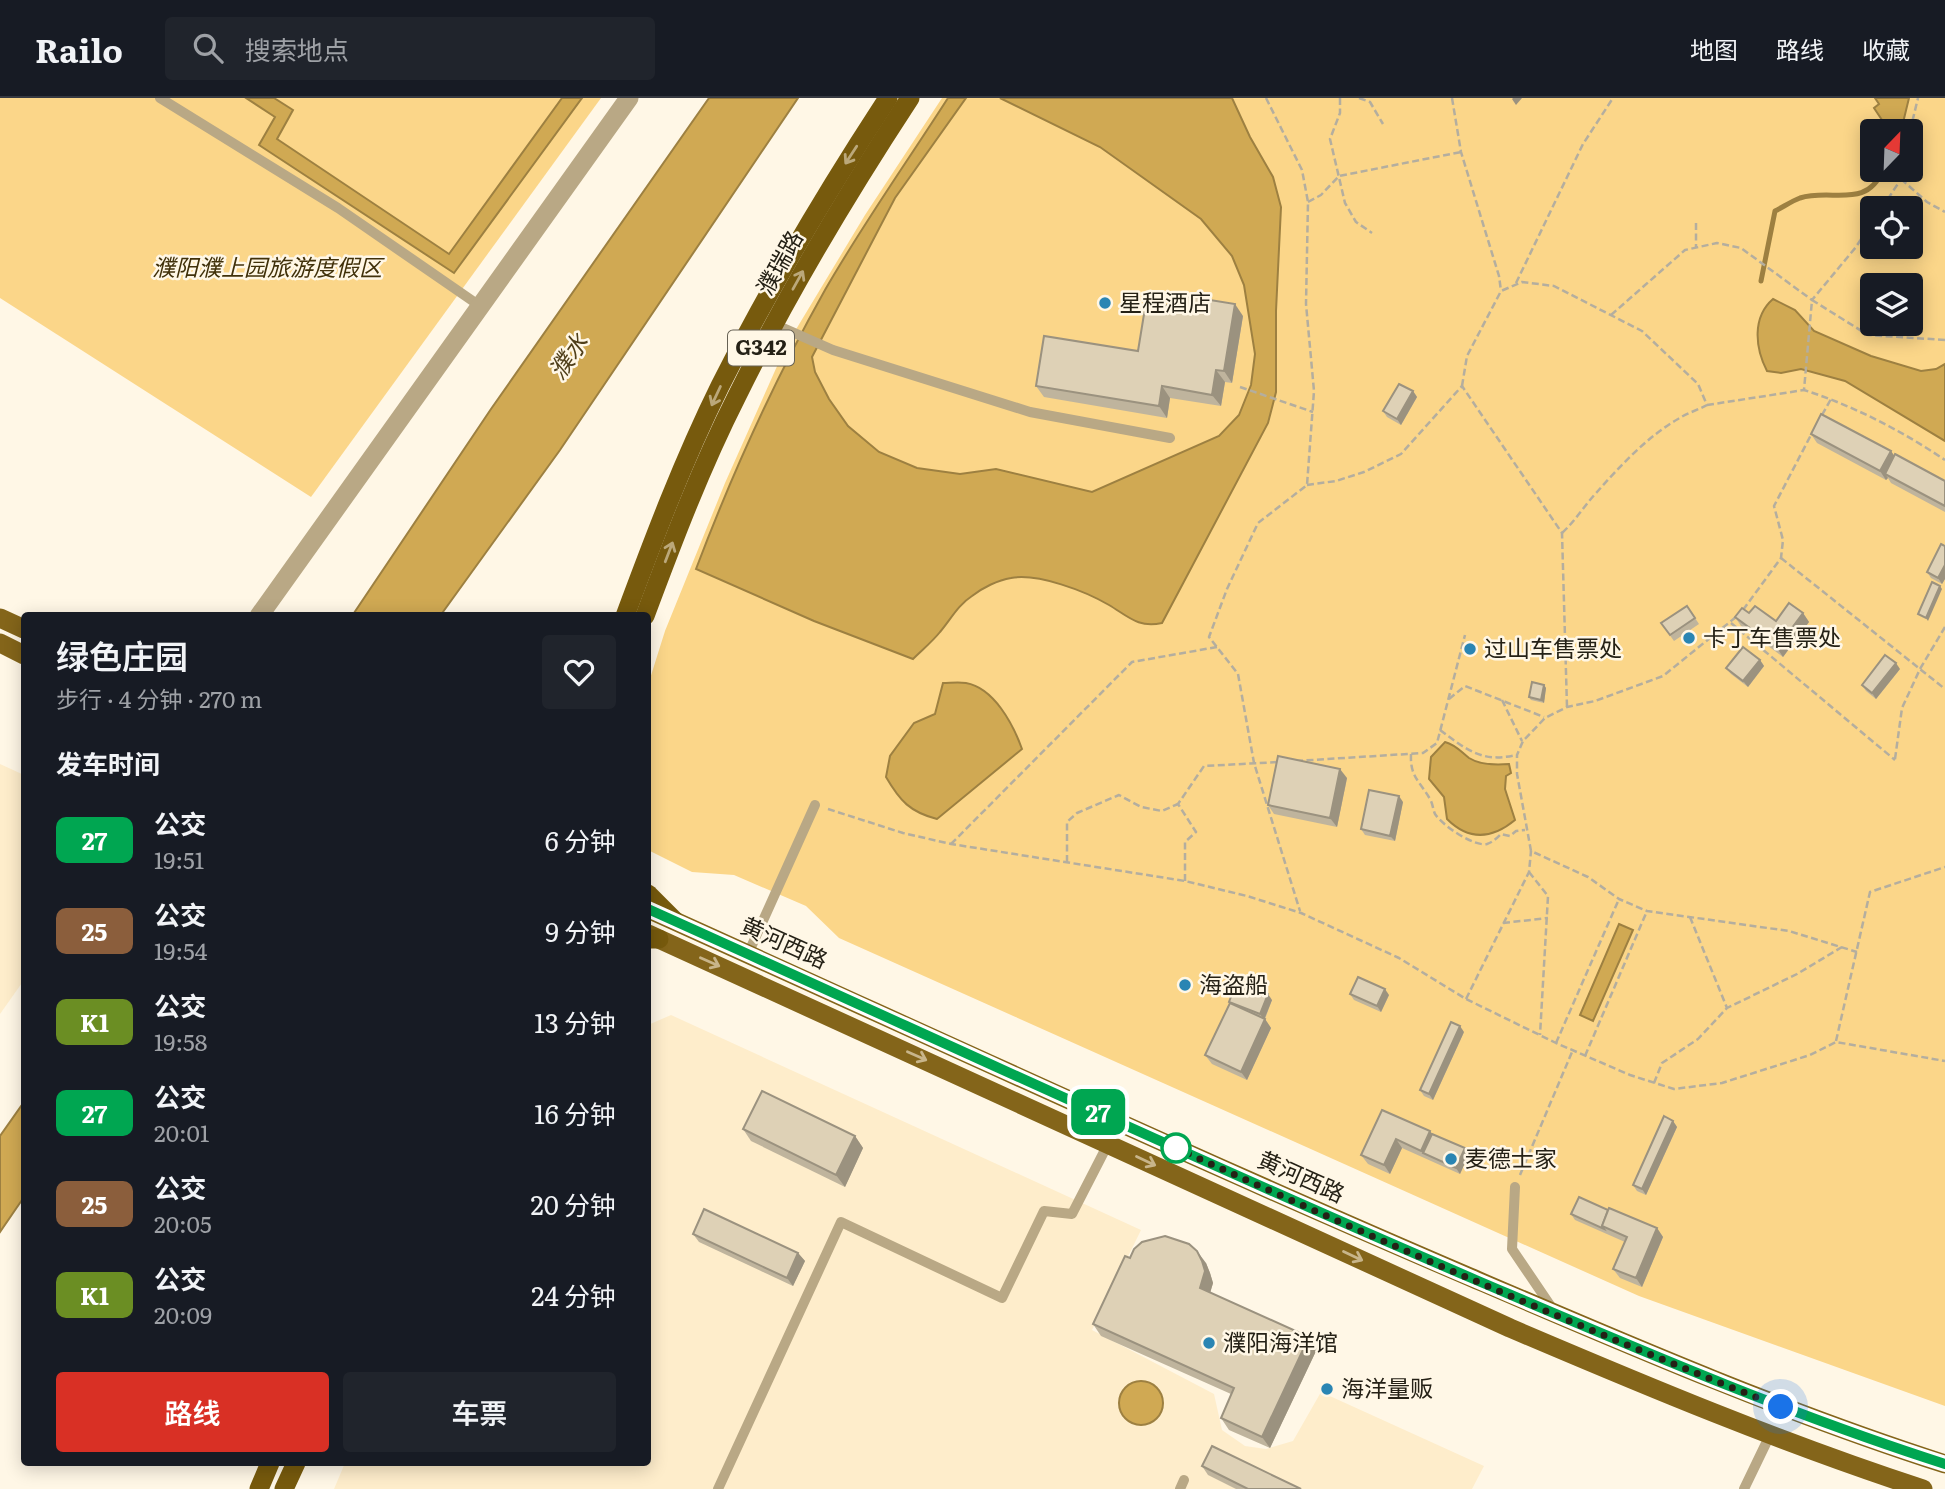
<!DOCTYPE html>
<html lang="zh">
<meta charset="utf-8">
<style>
:root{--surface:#171b24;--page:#20242c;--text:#f1f3f6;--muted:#9ea1a6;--line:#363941;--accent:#d93025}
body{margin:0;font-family:Literata,"Noto Sans SC",serif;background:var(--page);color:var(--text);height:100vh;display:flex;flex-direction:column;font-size:26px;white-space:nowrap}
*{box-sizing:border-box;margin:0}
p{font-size:23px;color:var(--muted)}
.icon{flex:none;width:38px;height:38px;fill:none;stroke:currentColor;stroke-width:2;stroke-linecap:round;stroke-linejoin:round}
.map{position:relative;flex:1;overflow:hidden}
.sheet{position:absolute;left:21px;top:514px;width:630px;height:854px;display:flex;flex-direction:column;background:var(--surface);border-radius:7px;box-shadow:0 4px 18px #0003}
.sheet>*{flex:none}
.badge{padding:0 14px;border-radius:10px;font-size:24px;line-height:46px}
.needle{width:46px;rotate:23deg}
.tools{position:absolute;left:1860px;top:21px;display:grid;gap:14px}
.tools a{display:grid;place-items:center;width:63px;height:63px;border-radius:7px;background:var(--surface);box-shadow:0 4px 18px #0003;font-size:35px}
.you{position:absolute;width:35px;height:35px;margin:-18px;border:5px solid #fff;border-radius:50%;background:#1a73e8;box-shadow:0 0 0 10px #1a73e833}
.map>.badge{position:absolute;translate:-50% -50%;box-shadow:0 0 0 4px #fff}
h2{padding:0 35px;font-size:26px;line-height:63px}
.round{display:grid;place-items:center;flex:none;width:74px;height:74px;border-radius:7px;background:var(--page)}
.summary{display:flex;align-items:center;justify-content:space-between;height:119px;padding:0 35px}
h1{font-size:33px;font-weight:600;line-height:52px}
.primary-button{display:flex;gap:14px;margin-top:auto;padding:14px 35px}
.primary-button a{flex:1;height:80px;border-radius:7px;background:var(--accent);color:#fff;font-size:28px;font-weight:600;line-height:80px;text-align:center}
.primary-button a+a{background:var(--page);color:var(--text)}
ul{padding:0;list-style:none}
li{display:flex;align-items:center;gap:21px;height:91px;padding:0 35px}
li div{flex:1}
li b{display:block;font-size:26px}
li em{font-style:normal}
li .badge{min-width:77px;font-weight:700;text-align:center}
header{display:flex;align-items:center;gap:42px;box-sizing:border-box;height:98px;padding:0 35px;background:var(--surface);border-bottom:2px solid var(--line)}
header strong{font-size:33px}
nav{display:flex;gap:38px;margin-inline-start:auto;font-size:24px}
.search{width:490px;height:63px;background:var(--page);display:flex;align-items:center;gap:18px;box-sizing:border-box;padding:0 24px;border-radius:7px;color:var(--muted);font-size:26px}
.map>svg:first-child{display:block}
.built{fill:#feedcb}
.green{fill:#fbd689;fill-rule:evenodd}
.water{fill:#d0a953;stroke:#9d8041;stroke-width:2}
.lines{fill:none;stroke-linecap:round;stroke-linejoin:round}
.stream{stroke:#9d8041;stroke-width:5}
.path{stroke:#b4ae9f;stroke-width:2.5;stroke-dasharray:7 3.5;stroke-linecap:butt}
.service{stroke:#b9a885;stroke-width:10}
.minor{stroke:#b9a885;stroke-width:19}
.primary{stroke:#84651a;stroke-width:19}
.trunk{stroke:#775a0d;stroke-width:19}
.wall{fill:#bfb49d}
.shaded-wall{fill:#9b927f}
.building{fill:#ded1b6;stroke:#9b927f;stroke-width:2}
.oneway{stroke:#bba87a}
.oneway2{stroke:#c8b58a}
.line-casing{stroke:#fff;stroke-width:16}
.line{stroke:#00a651;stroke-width:10}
.walk{stroke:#252116;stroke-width:7;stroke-dasharray:0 12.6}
.poi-dot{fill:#2a85b3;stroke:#fff7e6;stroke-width:2.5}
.stop-dot{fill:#fff;stroke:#00a651;stroke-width:3.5}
.labels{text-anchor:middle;stroke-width:5;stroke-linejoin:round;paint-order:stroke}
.shield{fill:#fff7e6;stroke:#666154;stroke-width:2}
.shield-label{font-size:21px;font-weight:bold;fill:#252116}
.street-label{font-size:23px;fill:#252116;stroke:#fff7e6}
.park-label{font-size:23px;font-style:italic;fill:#41310a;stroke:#fff7e6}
.poi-label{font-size:23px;fill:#252116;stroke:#fff7e6;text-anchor:start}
.water-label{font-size:24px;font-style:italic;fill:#503f1a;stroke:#fff7e6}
</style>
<header>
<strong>Railo</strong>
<div class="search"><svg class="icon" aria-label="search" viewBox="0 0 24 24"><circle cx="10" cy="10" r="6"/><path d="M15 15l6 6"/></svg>搜索地点</div>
<nav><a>地图</a><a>路线</a><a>收藏</a></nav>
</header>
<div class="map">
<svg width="1945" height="1391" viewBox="0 0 1945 1391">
<rect width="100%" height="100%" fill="#fff7e6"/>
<g class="built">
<polygon points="0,666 24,677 24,882 0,916"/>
<polygon points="671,917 1141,1132 1092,1232 1214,1296 1222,1332 1245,1348 1266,1351 1293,1343 1321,1294 1484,1368 1472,1391 334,1391 345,1365 648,1365 648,927"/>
</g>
<g class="green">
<polygon points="0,0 601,0 311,399 0,200"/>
<path d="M 942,0 L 1945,0 L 1945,1308 L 1639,1198 L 839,840 L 806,808 L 734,777 L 692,774 L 648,752 L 648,587 L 665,533 L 725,385 L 786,248 L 865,117 ZM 1872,33 L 1911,33 L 1911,72 L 1872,72 ZM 1872,110 L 1911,110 L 1911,149 L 1872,149 ZM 1872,187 L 1911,187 L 1911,226 L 1872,226 Z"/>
</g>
<g class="water">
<polygon points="246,0 274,0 293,12 277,41 449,156 562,0 582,0 454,175 259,47 275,19"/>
<polygon points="709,0 798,0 560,352 440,518 352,518 491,311"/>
<path d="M 948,0 L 966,0 L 895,100 L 812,259 L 815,274 L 829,301 L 848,328 L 879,354 L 917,370 L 960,376 L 996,371 L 1092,394 L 1219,338 L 1239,317 L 1251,287 L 1255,256 L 1244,187 L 1232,158 L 1201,121 L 1100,49 L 1000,0 L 1232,0 L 1250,39 L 1273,79 L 1281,109 L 1276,213 L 1276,294 L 1268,325 L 1162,525 C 1138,530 1129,519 1109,507 C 1085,493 1038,475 1011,480 C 998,482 982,490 972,498 C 958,507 951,521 940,534 C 932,544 922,552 913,561 L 814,523 L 696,471 C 732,376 775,281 825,192 C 863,126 907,64 948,0 Z"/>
<polygon points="1875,0 1909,0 1901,33 1883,33 1884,25 1874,10 1879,6"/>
<path d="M 1773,201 L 1795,212 L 1814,233 L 1871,258 L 1921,273 L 1936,271 L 1945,266 L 1945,343 L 1845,283 L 1801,271 L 1781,275 L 1767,273 C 1755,250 1752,219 1773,201 Z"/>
<path d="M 943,585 C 950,585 958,584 966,585 C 994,590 1013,626 1022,651 L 937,721 C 910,714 900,703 886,679 L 890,658 L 914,625 L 935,616 Z"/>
<path d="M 1445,644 C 1456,647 1460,653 1469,660 C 1480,667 1497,667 1509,666 L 1511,675 L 1506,678 L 1505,691 L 1515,722 C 1492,741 1469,743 1447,721 L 1444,699 L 1429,681 L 1431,659 Z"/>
<polygon points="1619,826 1633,832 1593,923 1580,917"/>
<polygon points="24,1004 24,1099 0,1134 0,1038"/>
<circle cx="1141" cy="1305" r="22"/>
</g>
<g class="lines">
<path class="stream" d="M 1761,183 L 1775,113 C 1783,109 1792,103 1800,100 C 1832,90 1866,112 1883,72"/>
<g class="path">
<polyline points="1266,0 1302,72 1308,104 1306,206 1314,293 1307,387 1258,425 1227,491 1209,539 1238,576 1254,665 1300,813"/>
<polyline points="1340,0 1340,15 1330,41 1345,105 1356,124 1372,135"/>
<polyline points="1359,0 1370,4 1383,26"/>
<polyline points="1452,0 1461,54 1499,178 1501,193"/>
<polyline points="1910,33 1918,0"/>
<polyline points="1901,81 1927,104 1945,114"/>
<polyline points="1308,104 1321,97 1339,78 1461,54"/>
<polyline points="1882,110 1901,81 1904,72"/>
<polyline points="1696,125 1696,150"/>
<polyline points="1516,185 1583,46 1613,0"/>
<polyline points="1611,217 1685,152 1717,145 1741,150 1812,202 1856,149 1872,124"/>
<path d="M 1945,242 L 1868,237 L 1812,202 L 1804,292 C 1854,308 1902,333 1945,362"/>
<path d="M 1462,288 L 1467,258 L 1501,193 L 1522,184 L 1554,188 L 1642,233 L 1698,286 L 1707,307 C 1698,312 1687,315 1678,321 C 1648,338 1620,368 1597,394 C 1584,408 1576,422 1562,435"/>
<polyline points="1240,289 1313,314"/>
<polyline points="1707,307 1804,292"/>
<polyline points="1822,317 1831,301"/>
<polyline points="1307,387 1336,383 1364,374 1401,356 1462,288 1562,435 1567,609"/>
<polyline points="1781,460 1945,591"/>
<polyline points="1743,512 1781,460 1783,442 1774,408 1812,335"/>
<polyline points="1736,519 1663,578 1595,603 1567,609 1545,620 1523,643 1517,657 1517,676 1531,753 1588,779 1619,801 1647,813 1789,833 1857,854"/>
<polyline points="1731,525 1895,662"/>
<polyline points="1449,601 1465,588 1544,619"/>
<polyline points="1502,602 1522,643"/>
<path d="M 1440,632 C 1467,652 1482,665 1516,657"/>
<path d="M 1411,656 C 1410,679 1419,682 1430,701 C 1433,706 1433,712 1435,716 C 1443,728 1474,749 1487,746 C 1493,744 1497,740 1501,736 L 1510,738 L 1516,733 L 1525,732"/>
<polyline points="1895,661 1902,610 1920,571 1945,529"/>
<polyline points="1296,663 1423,655 1437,645 1465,537"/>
<polyline points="828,711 903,735 951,746 1185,783 1247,798 1301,815 1399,860 1466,901 1556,945 1630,977 1674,991 1722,985 1810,957 1836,944 1945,963"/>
<polyline points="951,746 1132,564 1217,549"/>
<polyline points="1067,764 1067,724 1077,715 1119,697 1141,709 1162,713 1178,706"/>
<polyline points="1529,774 1548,798 1540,937"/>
<polyline points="1185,783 1185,744 1196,734 1178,706 1204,668 1279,664"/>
<polyline points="1690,819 1727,910"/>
<polyline points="1503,825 1548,820"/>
<polyline points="1466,901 1529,774 1531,753"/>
<polyline points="1836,943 1870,794 1945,769"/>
<polyline points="1556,945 1619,801"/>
<polyline points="1585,958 1647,813"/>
<polyline points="1654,985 1662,965 1698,941 1727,910 1797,876 1842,849"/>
<polyline points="1520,1077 1572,954"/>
</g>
<g class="service">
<polyline points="160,0 338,110 480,208"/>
<polyline points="774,226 833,252 1030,314 1170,340"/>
<polyline points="748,856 815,707"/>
<polyline points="1515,1089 1512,1151 1552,1210"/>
<polyline points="718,1391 841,1124 1002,1200 1044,1113 1072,1116 1108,1046"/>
<polyline points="1180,1391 1184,1382"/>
<polyline points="1744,1391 1770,1337"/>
</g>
<polyline class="minor" points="259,518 629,0"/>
<g class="primary">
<polyline points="0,520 24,531"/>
<polyline points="0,545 24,557"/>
<path d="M 648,811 C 921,934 1194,1061 1470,1179 C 1626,1246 1783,1314 1945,1366"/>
<path d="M 648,836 L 1510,1230 C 1646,1288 1782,1345 1923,1391"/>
</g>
<g class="trunk">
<path d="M 625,518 C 654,440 683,363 720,288 C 770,189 827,93 888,0"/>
<path d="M 645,518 C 673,443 701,369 737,298 C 788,194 847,96 910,0"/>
<polyline points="648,796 674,822"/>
<polyline points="648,841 659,841"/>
<polyline points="259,1391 270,1365"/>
<polyline points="284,1391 296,1365"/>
</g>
</g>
<g class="wall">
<polygon points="1243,218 1232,285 1225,284 1221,308 1170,300 1167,320 1044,299 1036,288"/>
<polygon points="1413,293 1417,299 1401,327 1387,319 1383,313"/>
<polygon points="1811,336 1891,353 1894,358 1945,383 1945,414 1891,385 1888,380 1886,382 1817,345"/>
<polygon points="1945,448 1945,481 1942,486 1931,480 1927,474"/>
<polygon points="1687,508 1699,526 1674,543 1661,525"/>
<polygon points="1749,515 1776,523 1803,515 1809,524 1783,559 1741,528 1735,519"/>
<polygon points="1760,562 1764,568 1748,589 1731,576 1726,570"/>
<polygon points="1900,571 1876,601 1866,593 1862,587"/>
<polygon points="1544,587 1546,590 1544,605 1531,602 1529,599"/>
<polygon points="1347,680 1337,729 1274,716 1268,707"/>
<polygon points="1403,704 1395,743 1365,737 1361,731"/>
<polygon points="1350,896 1389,897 1381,914 1354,902"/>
<polygon points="1272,902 1265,921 1271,930 1247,982 1212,966 1205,957 1230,905 1229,904"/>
<polygon points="1464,934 1433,1002 1424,998 1420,992"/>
<polygon points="1382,1012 1430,1033 1432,1036 1465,1050 1469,1056 1460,1076 1402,1050 1390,1076 1368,1066 1361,1057"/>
<polygon points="1673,1023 1677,1029 1646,1097 1637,1093 1633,1087"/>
<polygon points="743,1031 855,1038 863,1050 845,1089 751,1043"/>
<polygon points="1608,1112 1657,1130 1663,1139 1642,1189 1620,1180 1613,1171 1625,1144 1575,1122 1571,1116"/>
<polygon points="693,1136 798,1155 805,1163 793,1188 699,1144"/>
<polygon points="1130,1160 1206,1165 1210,1175 1213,1185 1210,1195 1309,1239 1317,1251 1270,1350 1229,1332 1221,1320 1231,1296 1101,1238 1093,1226"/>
<polygon points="1202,1368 1301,1391 1236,1391 1208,1377"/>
</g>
<g class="shaded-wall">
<polygon points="1513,0 1522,0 1516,7 1512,1"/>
<polygon points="1235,206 1243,218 1232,285 1224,273"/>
<polygon points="1216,272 1225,284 1221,308 1212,297"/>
<polygon points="1162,288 1170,300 1167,320 1159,308"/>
<polygon points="1413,293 1417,299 1401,327 1397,321"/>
<polygon points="1891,353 1897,362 1885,376 1888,380 1886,382 1880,373"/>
<polygon points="1945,467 1945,481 1942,486 1938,480"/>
<polygon points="1940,488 1942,491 1928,523 1926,520"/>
<polygon points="1803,515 1809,524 1783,559 1777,550"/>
<polygon points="1760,562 1764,568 1748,589 1743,583"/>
<polygon points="1896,565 1900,571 1876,601 1872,595"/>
<polygon points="1544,587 1546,590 1544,605 1541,602"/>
<polygon points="1340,671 1347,680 1337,729 1330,720"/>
<polygon points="1399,698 1403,704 1395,743 1390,738"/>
<polygon points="1385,891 1389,897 1381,914 1377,908"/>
<polygon points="1268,896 1272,902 1264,922 1260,916"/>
<polygon points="1265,921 1271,930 1247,982 1241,974"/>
<polygon points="1460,928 1464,934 1433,1002 1429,996"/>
<polygon points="1673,1023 1677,1029 1646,1097 1642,1091"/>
<polygon points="1430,1033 1436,1042 1423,1055 1421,1053"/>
<polygon points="855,1038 863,1050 845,1089 836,1077"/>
<polygon points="1396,1041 1402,1050 1390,1076 1384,1067"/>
<polygon points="1465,1050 1469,1056 1460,1076 1456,1070"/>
<polygon points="1657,1130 1663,1139 1642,1189 1636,1180"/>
<polygon points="1197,1153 1206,1165 1210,1175 1213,1185 1208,1202 1200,1190"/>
<polygon points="798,1155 805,1163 793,1188 787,1180"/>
<polygon points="1309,1239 1317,1251 1270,1350 1262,1339"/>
</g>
<g class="building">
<polygon points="1173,196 1235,206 1224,273 1216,272 1212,297 1162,288 1159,308 1036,288 1044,238 1138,253 1146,204 1171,208"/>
<polygon points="1399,286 1413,293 1397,321 1383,313"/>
<polygon points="1821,316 1891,353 1880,373 1811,336"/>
<polygon points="1895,356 1945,383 1945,408 1885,376"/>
<polygon points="1941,446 1945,448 1945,467 1938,480 1927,474"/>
<polygon points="1932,484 1940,488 1926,520 1918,516"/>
<polygon points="1789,505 1803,515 1777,550 1735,519 1742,510 1749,515 1755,508 1776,523"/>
<polygon points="1687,508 1695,520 1670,537 1661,525"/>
<polygon points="1743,549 1760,562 1743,583 1726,570"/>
<polygon points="1885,557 1896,565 1872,595 1862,587"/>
<polygon points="1532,584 1544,587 1541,602 1529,599"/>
<polygon points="1278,658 1340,671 1330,720 1268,707"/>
<polygon points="1369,692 1399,698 1390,738 1361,731"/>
<polygon points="1358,879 1385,891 1377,908 1350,896"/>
<polygon points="1237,883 1268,896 1260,916 1229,904"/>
<polygon points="1230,905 1265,921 1241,974 1205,957"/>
<polygon points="1451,924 1460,928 1429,996 1420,992"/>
<polygon points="762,993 855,1038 836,1077 743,1031"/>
<polygon points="1382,1012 1430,1033 1421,1053 1396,1041 1384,1067 1361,1057"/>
<polygon points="1664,1018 1673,1023 1642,1091 1633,1087"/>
<polygon points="1432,1036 1465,1050 1456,1070 1423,1055"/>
<polygon points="1579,1099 1608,1112 1602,1128 1604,1131 1571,1116"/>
<polygon points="1609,1110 1657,1130 1636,1180 1613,1171 1627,1139 1602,1128"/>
<polygon points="704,1111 798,1155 787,1180 693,1136"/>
<polygon points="1165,1138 1189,1146 1197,1153 1202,1163 1205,1173 1200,1190 1309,1239 1262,1339 1221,1320 1234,1290 1093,1226 1125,1158 1130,1160 1134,1151 1142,1144"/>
<polygon points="1212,1348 1301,1391 1248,1391 1202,1368"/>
</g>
<defs><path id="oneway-shaft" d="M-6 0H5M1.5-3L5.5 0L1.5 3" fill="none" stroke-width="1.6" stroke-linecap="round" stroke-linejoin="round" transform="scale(1.75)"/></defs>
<g class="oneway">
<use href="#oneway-shaft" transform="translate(851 57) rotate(123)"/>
<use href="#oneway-shaft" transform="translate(798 182) rotate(-61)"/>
<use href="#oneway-shaft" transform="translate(716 298) rotate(115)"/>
<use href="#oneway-shaft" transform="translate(669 454) rotate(-69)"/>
</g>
<g class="oneway2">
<use href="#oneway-shaft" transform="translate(710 864) rotate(24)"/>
<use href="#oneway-shaft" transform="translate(917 958) rotate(24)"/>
<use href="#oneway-shaft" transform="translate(1146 1063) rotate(25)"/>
<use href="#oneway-shaft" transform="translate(1353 1158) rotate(25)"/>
</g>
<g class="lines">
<g class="line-casing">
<path id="line" d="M 648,811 C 924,935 1198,1063 1476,1182 C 1631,1248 1785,1315 1945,1366"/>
</g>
<use href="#line" class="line"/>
<path class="walk" d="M 1176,1050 L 1165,1045 C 1368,1138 1573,1227 1781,1309"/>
</g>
<g class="poi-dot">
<circle cx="1105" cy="205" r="7"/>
<circle cx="1689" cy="540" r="7"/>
<circle cx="1470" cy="551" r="7"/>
<circle cx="1185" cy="887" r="7"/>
<circle cx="1451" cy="1061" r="7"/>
<circle cx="1209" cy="1245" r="7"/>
<circle cx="1327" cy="1291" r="7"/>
</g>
<circle class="stop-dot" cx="1176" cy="1050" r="14"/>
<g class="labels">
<rect class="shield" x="728" y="232.5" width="66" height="35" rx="5"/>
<g class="shield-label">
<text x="761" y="257">G342</text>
</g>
<g class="street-label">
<text transform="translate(780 165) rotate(-61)" y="8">濮瑞路</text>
<text transform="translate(784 845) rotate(24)" y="8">黄河西路</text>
<text transform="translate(1301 1079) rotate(24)" y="8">黄河西路</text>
</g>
<g class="park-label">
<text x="267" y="178">濮阳濮上园旅游度假区</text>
</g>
<g class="poi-label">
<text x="1119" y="213">星程酒店</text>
<text x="1703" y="548">卡丁车售票处</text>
<text x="1484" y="559">过山车售票处</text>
<text x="1199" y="895">海盗船</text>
<text x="1465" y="1069">麦德士家</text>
<text x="1223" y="1253">濮阳海洋馆</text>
<text x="1341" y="1299">海洋量贩</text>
</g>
<g class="water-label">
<text transform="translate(569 259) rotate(-55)" y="8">濮水</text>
</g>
</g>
</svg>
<div class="tools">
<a><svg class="needle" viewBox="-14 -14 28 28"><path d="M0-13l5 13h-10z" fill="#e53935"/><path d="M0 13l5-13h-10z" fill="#9ea1a6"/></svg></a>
<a><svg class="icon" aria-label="locate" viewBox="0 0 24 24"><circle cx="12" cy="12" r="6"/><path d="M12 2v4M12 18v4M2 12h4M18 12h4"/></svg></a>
<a><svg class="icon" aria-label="layers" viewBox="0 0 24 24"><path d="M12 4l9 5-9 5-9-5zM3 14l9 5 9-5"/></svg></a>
</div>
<div class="you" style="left:1781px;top:1309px"></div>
<b class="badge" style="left:1098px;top:1014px;background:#00a651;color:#fff">27</b>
<section class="sheet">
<div class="summary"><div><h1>绿色庄园</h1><p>步行 · 4 分钟 · 270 m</p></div><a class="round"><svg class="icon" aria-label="heart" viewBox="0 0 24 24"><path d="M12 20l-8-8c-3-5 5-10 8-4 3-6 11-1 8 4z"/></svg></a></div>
<h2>发车时间</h2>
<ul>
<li><span class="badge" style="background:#00a651;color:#fff">27</span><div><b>公交</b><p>19:51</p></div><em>6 分钟</em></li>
<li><span class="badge" style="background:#8b5e3c;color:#fff">25</span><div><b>公交</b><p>19:54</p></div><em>9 分钟</em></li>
<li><span class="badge" style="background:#6b8e23;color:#fff">K1</span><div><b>公交</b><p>19:58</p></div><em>13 分钟</em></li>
<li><span class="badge" style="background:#00a651;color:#fff">27</span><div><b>公交</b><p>20:01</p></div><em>16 分钟</em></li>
<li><span class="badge" style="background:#8b5e3c;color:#fff">25</span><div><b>公交</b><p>20:05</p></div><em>20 分钟</em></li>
<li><span class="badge" style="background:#6b8e23;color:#fff">K1</span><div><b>公交</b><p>20:09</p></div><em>24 分钟</em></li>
</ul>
<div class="primary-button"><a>路线</a><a>车票</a></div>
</section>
</div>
